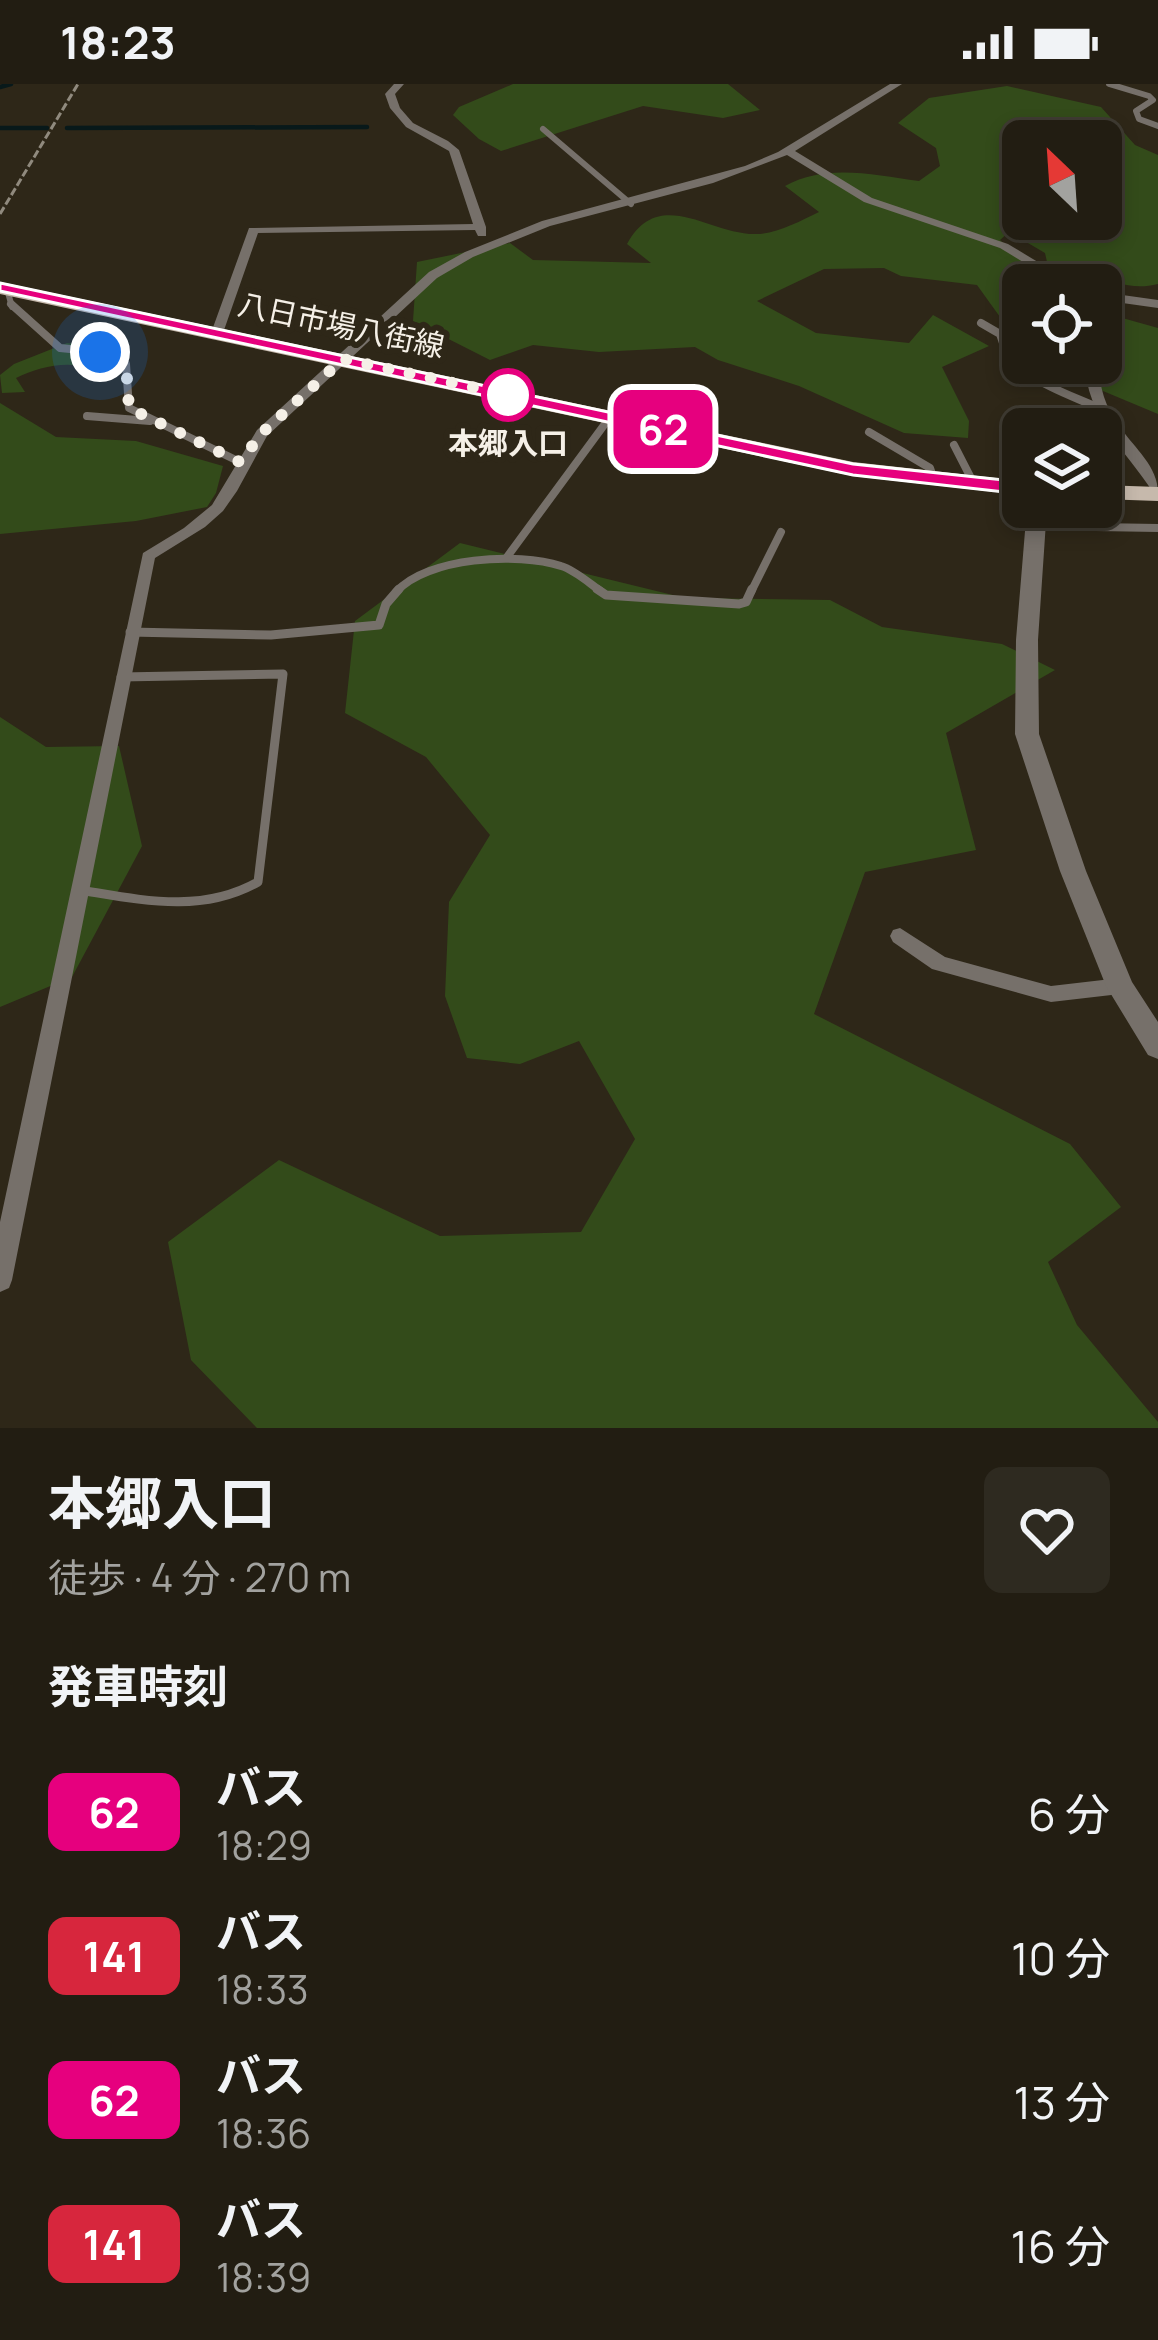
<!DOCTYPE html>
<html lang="ja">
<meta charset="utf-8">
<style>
:root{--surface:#221d12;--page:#2e2a20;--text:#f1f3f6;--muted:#a2a29f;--line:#3f3b32}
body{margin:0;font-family:Manrope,"Noto Sans JP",sans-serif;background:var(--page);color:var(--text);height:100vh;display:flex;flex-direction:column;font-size:45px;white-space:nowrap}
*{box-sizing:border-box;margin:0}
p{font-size:39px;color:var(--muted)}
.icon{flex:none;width:66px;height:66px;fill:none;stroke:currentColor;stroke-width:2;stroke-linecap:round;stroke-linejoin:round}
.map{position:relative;height:1344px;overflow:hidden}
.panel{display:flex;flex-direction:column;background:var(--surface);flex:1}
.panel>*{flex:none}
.badge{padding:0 24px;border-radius:18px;font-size:42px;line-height:78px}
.needle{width:78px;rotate:335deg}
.tools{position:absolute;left:1002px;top:36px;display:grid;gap:24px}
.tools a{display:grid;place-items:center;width:120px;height:120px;border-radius:18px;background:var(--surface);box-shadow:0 6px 18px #0003,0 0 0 3px var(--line);font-size:60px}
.you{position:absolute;width:60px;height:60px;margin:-30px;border:9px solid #fff;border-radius:50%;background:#1a73e8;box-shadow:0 0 0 18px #1a73e833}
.map>.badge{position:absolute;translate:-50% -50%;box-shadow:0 0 0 6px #fff}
h2{padding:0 48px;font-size:45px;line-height:108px}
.round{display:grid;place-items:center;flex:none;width:126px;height:126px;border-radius:18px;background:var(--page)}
.summary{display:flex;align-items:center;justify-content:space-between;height:204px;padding:0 48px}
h1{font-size:57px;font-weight:700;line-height:90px}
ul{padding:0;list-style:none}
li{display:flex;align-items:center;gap:36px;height:144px;padding:0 48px}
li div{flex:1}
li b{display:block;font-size:45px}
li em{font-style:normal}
li .badge{min-width:132px;font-weight:700;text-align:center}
.status{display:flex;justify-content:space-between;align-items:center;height:84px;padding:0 60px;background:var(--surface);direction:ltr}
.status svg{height:33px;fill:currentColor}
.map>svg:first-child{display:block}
.green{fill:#334b1a;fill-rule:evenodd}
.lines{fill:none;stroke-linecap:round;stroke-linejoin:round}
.stream{stroke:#08191a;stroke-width:4.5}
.path{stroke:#908a7e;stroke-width:3;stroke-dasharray:8 3;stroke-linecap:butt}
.service-far2{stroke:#76706a;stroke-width:6}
.service-far1{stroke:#76706a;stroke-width:8}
.service{stroke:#76706a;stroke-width:9}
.minor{fill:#76706a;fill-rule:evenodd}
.tertiary{fill:#76706a;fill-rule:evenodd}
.primary{fill:#c6b9ac;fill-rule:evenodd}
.line{fill:#e6007e;stroke:#fff;stroke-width:3}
.walk{stroke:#f5f0e7;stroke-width:12;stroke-dasharray:0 21.6}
.stop-dot{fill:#fff;stroke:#e6007e;stroke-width:6}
.labels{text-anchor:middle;stroke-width:12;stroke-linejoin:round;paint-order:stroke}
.far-street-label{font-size:30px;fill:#f5f0e7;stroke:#2e2718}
.far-stop-label{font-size:30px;font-weight:bold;fill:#f5f0e7;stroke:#2e2718}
</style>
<div class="status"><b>18:23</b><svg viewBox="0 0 49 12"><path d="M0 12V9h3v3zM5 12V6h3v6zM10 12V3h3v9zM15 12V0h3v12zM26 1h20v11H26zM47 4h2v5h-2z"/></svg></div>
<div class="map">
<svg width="1158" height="1344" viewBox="0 0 1158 1344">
<rect width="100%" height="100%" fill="#2e2718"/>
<g class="green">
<polygon points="513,0 728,0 760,26 723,34 643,22 501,67 479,55 453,31 459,23"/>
<path d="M 1007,2 L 1101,23 L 1135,61 L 1158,71 L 1158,200 C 1116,211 1090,180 1047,178 L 1045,169 L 1009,148 L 1000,156 L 1019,174 L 1062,201 L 1023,201 L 1023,265 L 977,201 L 901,192 L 884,184 L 824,185 L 757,217 L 816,249 L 909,259 L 933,231 L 989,262 L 942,283 L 969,337 L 968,354 L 904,349 L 799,302 L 718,276 L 695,263 L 599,268 L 533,261 L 490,276 L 413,237 L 417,178 L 510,159 L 533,176 L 651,179 L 627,160 C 659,101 710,151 756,150 C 777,150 800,137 819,128 L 785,102 C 827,79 873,91 919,97 L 940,82 L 936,64 L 898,39 L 929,14 ZM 1023,57 L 1101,57 L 1101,135 L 1023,135 Z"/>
<polygon points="1101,228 1158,244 1158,330 1036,279 1101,279"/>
<path d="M 67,259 L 98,262 L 110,278 L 102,290 C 77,274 42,281 16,294 L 25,308 L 2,309 L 0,291 L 14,280 Z"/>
<polygon points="0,319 56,353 136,357 223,382 216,409 207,423 136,437 0,450"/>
<polygon points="460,459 685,514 830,516 882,543 1002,560 1055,586 946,649 976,766 865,788 814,930 1070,1060 1121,1123 1048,1178 1077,1241 1158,1338 1158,1344 257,1344 191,1276 168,1158 279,1076 440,1152 581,1148 635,1055 579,957 520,980 467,974 445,912 449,818 490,751 426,673 345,629 355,537"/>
<polygon points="0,633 46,663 119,662 142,762 72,893 0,923"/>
</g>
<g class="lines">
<g class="stream">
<polyline points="0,3 11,0"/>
<polyline points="0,44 47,44"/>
<polyline points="67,44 367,43"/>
</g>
<polyline class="path" points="0,130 78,0"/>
<g class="service-far2">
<polyline points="1109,0 1149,12 1153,16 1136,27 1139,35 1158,42"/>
<polyline points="543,45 631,120"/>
<polyline points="7,205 12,223"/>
</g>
<g class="service-far1">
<polyline points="11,220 60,264 100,268 126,280 129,324 240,378"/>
<path d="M 981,239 L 1000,250 C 1011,294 1062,307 1099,324"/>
<polyline points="87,332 150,337"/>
<polyline points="869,348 930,384 934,396"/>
<polyline points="1017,352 1023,352"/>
<polyline points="1101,354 1125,362"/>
<polyline points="954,361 973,398"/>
<polyline points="1096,443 1158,444"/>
<polyline points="507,473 610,333"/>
<path d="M 396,508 C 427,473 518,468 561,482 C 575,486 590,500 602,508"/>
<polyline points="751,508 781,448"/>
</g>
<g class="service">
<polyline points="597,505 606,511 739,520 746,518 752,505"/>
<polyline points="130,548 271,551 379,541 386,520 399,505"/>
<path d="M 80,806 C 142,816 201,830 258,798 L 283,590 L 121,593"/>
</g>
<g class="minor">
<polygon points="394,0 404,0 395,10 400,24 413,39 448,57 459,66 486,143 486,152 478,152 475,146 258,149 223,249 212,252 211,249 249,144 473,140 449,67 406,43 390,24 385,10"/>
<polygon points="890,0 902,0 795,67 872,114 1008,160 1076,201 1061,201 1000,164 864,118 787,71 713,99 550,142 473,173 437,194 267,352 237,407 223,427 205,443 155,474 12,1196 9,1204 0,1208 0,1138 143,469 184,444 212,421 257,346 429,188 465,168 542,137 745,82 778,68"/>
<polygon points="1101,208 1158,216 1158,224 1101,216"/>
<path d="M 1085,279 L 1099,279 C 1099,303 1105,323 1120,343 C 1135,365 1158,382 1158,409 L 1153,408 C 1125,366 1086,332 1085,279 Z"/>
<polygon points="900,844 945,873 1051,902 1120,894 1127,896 1130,902 1127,908 1120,910 1051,918 932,885 893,858 890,852 893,846"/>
</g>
<polygon class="tertiary" points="1027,423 1047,423 1038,556 1039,650 1086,787 1132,898 1158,938 1158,975 1148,971 1106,902 1060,787 1015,650 1016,556"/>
<g class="primary">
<polygon points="0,198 853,378 1023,397 1023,411 853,392 0,210"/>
<polygon points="1101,401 1158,403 1158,417 1101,415"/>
</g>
</g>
<polygon class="line" points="0,199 853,380 1023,398 1033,404 1023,410 853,391 0,207"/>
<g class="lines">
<polyline class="walk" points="100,268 126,280 129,324 240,378 262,349 343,275 508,311"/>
</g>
<circle class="stop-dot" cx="508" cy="311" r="24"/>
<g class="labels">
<g class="far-street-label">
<text transform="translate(341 242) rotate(12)" y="10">八日市場八街線</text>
</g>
<g class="far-stop-label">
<text x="508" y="370">本郷入口</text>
</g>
</g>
</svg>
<div class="tools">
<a><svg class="needle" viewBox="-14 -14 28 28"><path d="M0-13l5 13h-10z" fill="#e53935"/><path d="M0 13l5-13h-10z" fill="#a2a29f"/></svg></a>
<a><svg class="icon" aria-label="locate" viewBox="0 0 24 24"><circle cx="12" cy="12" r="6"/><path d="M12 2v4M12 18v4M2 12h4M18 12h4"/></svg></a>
<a><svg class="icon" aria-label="layers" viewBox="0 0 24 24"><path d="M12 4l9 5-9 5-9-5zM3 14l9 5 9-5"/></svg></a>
</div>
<div class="you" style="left:100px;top:268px"></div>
<b class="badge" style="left:663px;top:345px;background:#e6007e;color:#fff">62</b>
</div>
<section class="panel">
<div class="summary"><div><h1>本郷入口</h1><p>徒歩 · 4 分 · 270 m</p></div><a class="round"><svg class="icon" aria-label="heart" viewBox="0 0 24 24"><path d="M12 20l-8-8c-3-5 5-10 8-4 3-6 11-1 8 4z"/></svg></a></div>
<h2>発車時刻</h2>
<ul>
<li><span class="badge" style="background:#e6007e;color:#fff">62</span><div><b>バス</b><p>18:29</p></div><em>6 分</em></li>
<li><span class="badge" style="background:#d7263d;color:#fff">141</span><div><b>バス</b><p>18:33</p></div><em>10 分</em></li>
<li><span class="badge" style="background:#e6007e;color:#fff">62</span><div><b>バス</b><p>18:36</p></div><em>13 分</em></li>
<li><span class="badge" style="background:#d7263d;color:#fff">141</span><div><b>バス</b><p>18:39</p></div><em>16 分</em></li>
</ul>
</section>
